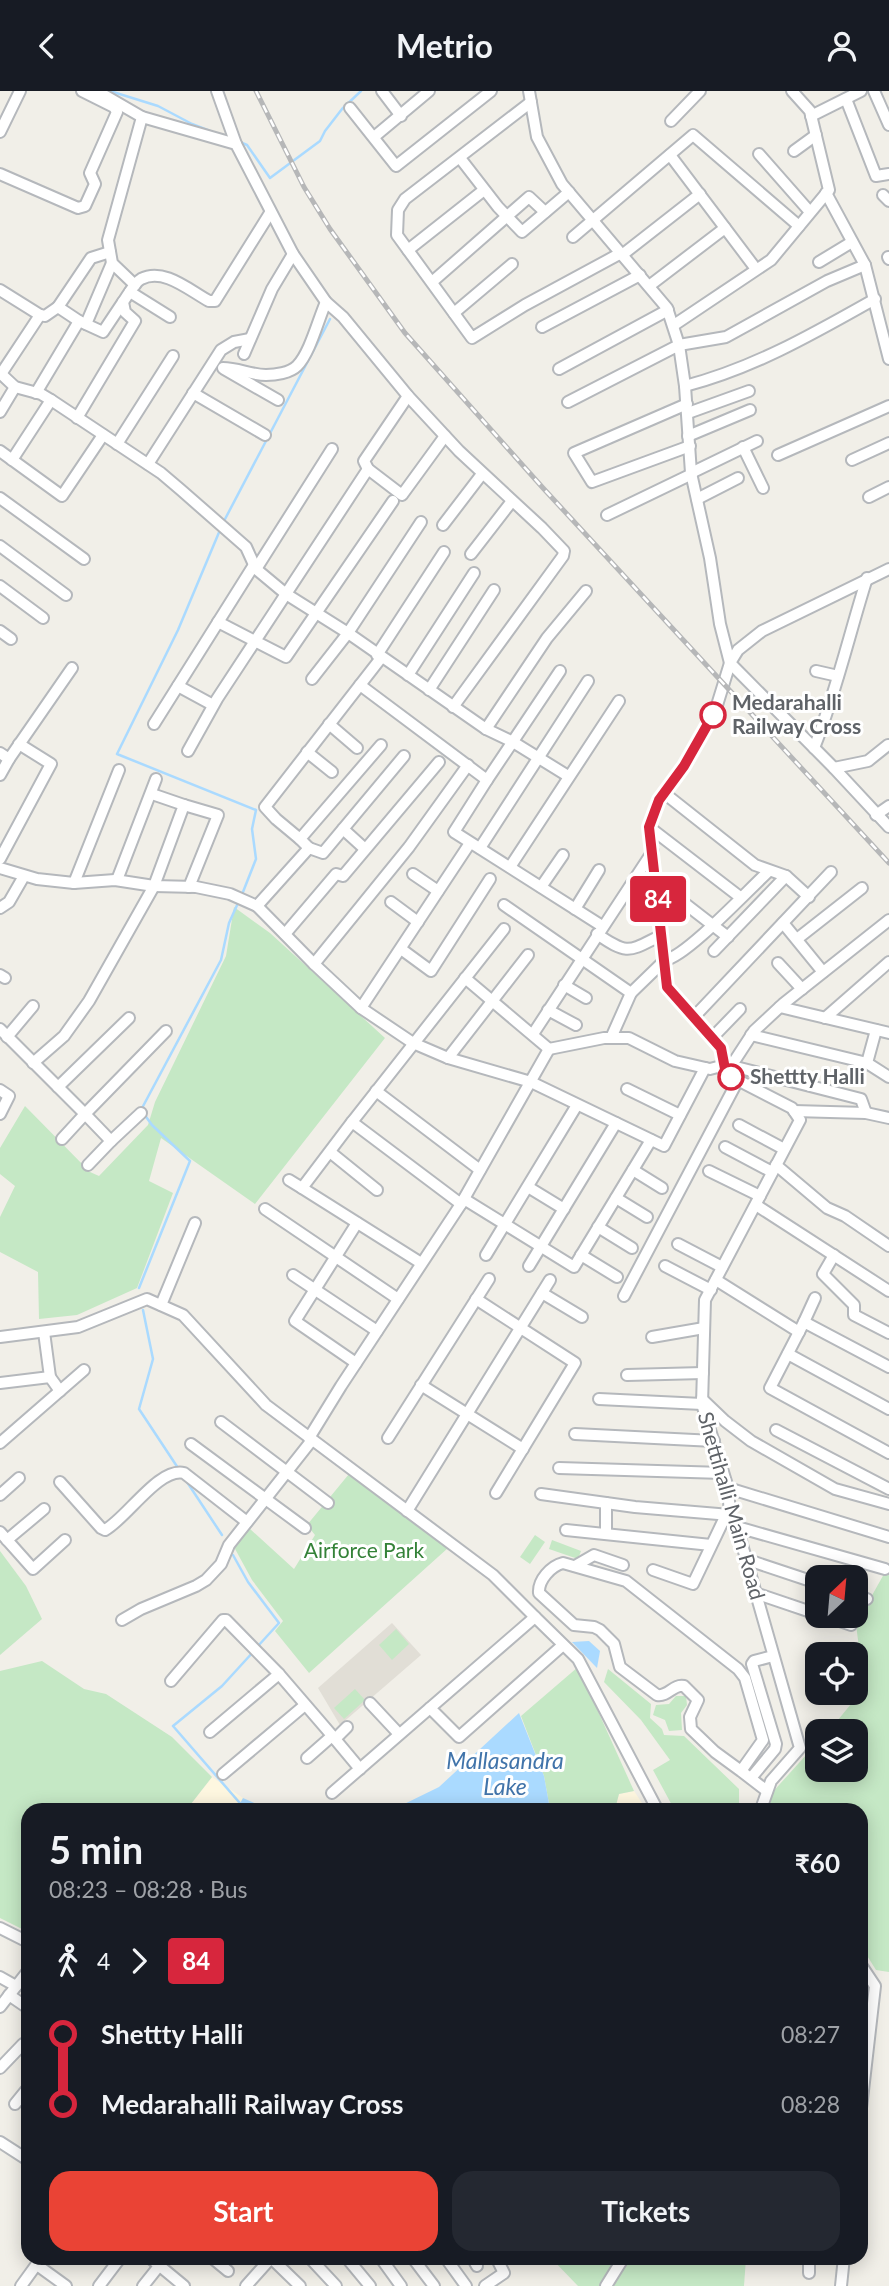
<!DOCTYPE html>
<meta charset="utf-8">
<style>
:root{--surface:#171b24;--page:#242831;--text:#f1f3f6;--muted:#9ea1a6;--accent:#ea4335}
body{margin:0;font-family:Lato,sans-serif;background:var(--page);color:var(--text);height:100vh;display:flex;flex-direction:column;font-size:26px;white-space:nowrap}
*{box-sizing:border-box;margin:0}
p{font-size:23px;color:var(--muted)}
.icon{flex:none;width:38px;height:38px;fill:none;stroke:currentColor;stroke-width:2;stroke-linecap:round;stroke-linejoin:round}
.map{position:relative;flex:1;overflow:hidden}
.panel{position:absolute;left:21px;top:1712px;width:847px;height:462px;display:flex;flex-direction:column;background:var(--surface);border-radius:21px;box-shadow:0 4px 18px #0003}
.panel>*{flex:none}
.badge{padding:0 14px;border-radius:5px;font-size:24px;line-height:46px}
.needle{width:46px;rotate:26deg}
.tools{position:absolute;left:805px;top:1474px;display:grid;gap:14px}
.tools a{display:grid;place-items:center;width:63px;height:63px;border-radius:14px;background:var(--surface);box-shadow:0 4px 18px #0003;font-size:35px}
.map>.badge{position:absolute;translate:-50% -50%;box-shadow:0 0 0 4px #fff}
.legs{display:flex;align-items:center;gap:10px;height:77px;padding:0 28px;font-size:23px}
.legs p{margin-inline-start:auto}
.summary{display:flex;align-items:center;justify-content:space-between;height:119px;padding:0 28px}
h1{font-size:38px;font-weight:700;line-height:52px}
.button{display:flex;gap:14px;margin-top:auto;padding:14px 28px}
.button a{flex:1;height:80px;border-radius:21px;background:var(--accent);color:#fff;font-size:28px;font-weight:700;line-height:80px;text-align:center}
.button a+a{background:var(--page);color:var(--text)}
ul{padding:0 28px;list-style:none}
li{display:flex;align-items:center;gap:24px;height:70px;font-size:26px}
li i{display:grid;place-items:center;width:10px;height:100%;margin:0 9px;background:currentColor}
li i::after{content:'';width:18px;height:18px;margin:-9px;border:5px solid;border-radius:50%;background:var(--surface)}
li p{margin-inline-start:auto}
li:first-child i{background:linear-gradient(#0000 50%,currentColor 0)}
li:last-child i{background:linear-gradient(currentColor 50%,#0000 0)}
header{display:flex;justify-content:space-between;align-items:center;height:91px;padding:0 28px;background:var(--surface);font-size:32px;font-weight:700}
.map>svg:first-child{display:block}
.commercial{fill:#fef7e0}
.education{fill:#e1ded6}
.green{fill:#c5e8c5}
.water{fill:#aadaff}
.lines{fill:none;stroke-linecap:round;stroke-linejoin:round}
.stream{stroke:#aadaff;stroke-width:2.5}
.minor-casing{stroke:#b5b8bc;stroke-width:14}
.minor{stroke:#fff;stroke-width:10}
.rail-casing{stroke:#b6b7b8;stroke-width:5}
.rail{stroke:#fff;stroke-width:2.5;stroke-dasharray:8;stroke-linecap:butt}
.line-1-casing{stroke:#fff;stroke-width:16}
.line-1{stroke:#d7263d;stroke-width:10}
.stop-1-dot{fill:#fff;stroke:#d7263d;stroke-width:3.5}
.labels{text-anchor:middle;stroke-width:6;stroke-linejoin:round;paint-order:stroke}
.stop-label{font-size:21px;font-weight:bold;fill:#5f6368;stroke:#fff;text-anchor:start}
.street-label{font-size:21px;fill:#5f6368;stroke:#fff}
.park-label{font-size:21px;fill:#348238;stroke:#fff}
.water-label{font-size:23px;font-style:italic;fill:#4174aa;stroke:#fff}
</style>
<header><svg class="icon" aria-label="back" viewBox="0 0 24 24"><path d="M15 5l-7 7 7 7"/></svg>Metrio<svg class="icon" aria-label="person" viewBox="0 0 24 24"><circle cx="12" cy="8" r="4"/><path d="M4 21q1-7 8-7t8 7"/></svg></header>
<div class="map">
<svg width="889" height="2195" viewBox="0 0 889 2195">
<rect width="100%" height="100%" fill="#f1efe8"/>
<g class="commercial">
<polygon points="212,1686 243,1707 237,1718 187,1718"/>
<polygon points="634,1700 646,1718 615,1718 619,1703"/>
</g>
<polygon class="education" points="392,1532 421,1564 340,1634 318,1597"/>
<g class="green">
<polygon points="234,816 270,842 385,947 255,1113 161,1047 149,1090 173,1102 137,1197 77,1224 39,1228 38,1181 0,1161 0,1126 15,1095 0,1083 0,1057 25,1015 90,1081 99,1085 148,1034 155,1011 226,865"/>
<polygon points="349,1383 448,1457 309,1582 275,1540 283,1530 252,1489 234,1456 249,1437 294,1478 315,1444 307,1434"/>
<polygon points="535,1444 545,1451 530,1473 520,1466"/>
<polygon points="552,1449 581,1460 578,1468 549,1458"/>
<polygon points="0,1460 26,1495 42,1528 0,1564"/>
<polygon points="889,1474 889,1881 876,1879 861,1855 861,1718 768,1718 770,1704 817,1652 817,1678 856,1678 856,1640 829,1640 864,1597 856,1533"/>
<polygon points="396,1538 409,1553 392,1569 379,1554"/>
<polygon points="42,1570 84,1598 106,1603 172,1646 212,1686 187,1718 28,1718 28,1841 0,1827 0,1580"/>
<polygon points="578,1576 634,1700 619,1703 615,1718 550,1718 544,1685 521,1625"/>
<polygon points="608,1578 651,1613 650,1627 662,1638 664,1644 684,1645 739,1698 739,1718 674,1718 653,1679 670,1669 641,1629 604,1591"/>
<polygon points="355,1598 365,1609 344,1628 334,1617"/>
<polygon points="676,1605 686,1605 687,1614 681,1622 682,1639 669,1640 665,1629 653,1624 656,1614 669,1613"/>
<polygon points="551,2167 746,2167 744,2195 578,2195"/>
</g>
<g class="water">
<polygon points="589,1550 600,1560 597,1577 572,1551"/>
<polygon points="519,1622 544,1685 550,1718 394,1718 439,1696"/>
<polygon points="243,1707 268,1718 237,1718"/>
</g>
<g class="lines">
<g class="stream">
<polyline points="110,0 158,15 192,33 210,40"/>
<polyline points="240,51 247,54 270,87 320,50 325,40 342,18 361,0"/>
<polyline points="224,430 330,228"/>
<polyline points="220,439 178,539 117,663 256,719 252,738 256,768 241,806"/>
<polyline points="139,1197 190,1070 152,1034 141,1019 221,869 229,832 238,812"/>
<polyline points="143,1219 153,1268 139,1318 180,1380"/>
<polyline points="185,1388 222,1444"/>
<polyline points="233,1464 248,1491 279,1532 258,1555"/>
<polyline points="245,1718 173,1635 222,1595 254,1560"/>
</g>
<g class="minor-casing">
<g id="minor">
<polyline points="97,0 142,26 236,53 293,163 326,211 343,226 408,305 459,360 542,437 564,460 563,465 453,616"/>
<polyline points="217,0 236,53"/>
<polyline points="382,0 401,25"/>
<polyline points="529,0 537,46 562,93 667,217 679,254 685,295 691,382 710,467 720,533 730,572 834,677"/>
<polyline points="874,0 889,34"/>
<polyline points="846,8 876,85 889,83"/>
<polyline points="531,11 405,108 398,119 397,144 472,247 525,214 621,162"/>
<polyline points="350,17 396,75 491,0"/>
<polyline points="811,25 861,0"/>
<polyline points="671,30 700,0"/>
<polyline points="0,41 20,0"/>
<polyline points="374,46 429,0"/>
<polyline points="794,60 816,44"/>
<polyline points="759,63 810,121"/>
<polyline points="670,64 756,178"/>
<polyline points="460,67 498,116 522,141 569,101"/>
<polyline points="0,83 78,117 85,115 95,93 90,82 117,21 114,16 82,0"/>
<polyline points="826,102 865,174 889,268"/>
<polyline points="883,104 889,110"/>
<polyline points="573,146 693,44 799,135"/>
<polyline points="408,159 484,99"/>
<polyline points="622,164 700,103"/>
<polyline points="888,166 889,168"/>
<polyline points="819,171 852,151"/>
<polyline points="432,191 529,106 545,121"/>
<polyline points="135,194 112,172 108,149 142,26"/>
<polyline points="649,195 725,137"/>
<polyline points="0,199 40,224 1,283"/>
<polyline points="130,201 170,226"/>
<polyline points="58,216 91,167 110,161"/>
<polyline points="454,222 512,173"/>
<polyline points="40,224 45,225 58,216 79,230"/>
<polyline points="86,233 112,172"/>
<polyline points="674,234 771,169 829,99 810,20 792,0"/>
<polyline points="542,236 640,184"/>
<polyline points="244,263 272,198 293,163"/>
<path d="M 223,277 C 238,277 251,284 266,284 C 275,284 290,282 297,275 C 310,262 318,229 326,211"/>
<polyline points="224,278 278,309"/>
<polyline points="559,278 668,219"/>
<polyline points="0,282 15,296 41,303 51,309 161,382 181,399 246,456 256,478 286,503 348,542 486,638 513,651 568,685"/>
<path d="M 685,295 C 754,277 813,243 875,208"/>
<polyline points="36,302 79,230 103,241 123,211"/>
<polyline points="193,302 265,344"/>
<polyline points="408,305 364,370 368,378 402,404 445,345"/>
<polyline points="568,311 679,254 726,246 827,190 865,174"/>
<polyline points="687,313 574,362 592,391 690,355"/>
<polyline points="0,321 15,296"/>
<polyline points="688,322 749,300"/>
<path d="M 77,327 L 135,230 L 125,221 L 123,211 C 128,204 134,192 141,188 C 164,176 190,200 209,210 L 215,210 L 270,122"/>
<polyline points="688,345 750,319"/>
<polyline points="117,353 173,265"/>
<polyline points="743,356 763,397"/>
<polyline points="0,360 62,405 103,344"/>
<polyline points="778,364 889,315"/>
<polyline points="12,369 51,309"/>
<polyline points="852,369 889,352"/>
<polyline points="148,373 221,259 234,251 250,248"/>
<polyline points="691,382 757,350"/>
<polyline points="869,406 889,396"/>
<polyline points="0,407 84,468"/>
<polyline points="697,408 738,387"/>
<polyline points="607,424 692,383"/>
<polyline points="443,434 482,383"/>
<polyline points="0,455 66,504"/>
<polyline points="471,463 512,410"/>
<polyline points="256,478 332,358"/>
<polyline points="0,495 43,527"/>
<polyline points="218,531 286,566 393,410"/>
<polyline points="0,540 11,548"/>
<polyline points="377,564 444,461"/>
<polyline points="816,580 838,585"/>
<polyline points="408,584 474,482"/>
<polyline points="312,588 348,542 421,431"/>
<polyline points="360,594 487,689 560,580"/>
<polyline points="178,595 213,614"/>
<polyline points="429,599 494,499"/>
<polyline points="154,633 254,474"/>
<polyline points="329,633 357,657"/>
<polyline points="486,638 547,547 586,500"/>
<polyline points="888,654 868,670 834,677 889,736"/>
<path d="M 814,657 C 836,602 849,544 867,487"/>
<polyline points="188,660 217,608 368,378"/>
<polyline points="307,661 332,681"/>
<polyline points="0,662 9,668 0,684"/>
<polyline points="9,668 72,577"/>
<polyline points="487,689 454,741 602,835"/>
<polyline points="664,702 755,774 786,785 809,806"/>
<polyline points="184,714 218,724 189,796"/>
<polyline points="876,724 889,715"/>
<polyline points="649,736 740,806"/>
<polyline points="343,738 365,758"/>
<polyline points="300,748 276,728 265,716 381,567"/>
<polyline points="309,757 323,762 404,665"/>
<polyline points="480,757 588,590"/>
<polyline points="0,768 51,673 19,653"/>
<polyline points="510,776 619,610"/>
<polyline points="0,777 37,788 74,792 115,789 154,795 196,796 230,803 257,815 314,873 361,917 413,952 448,967 531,991 664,1055 705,977"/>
<polyline points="413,783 438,800"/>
<polyline points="117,789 156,688"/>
<polyline points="657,791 728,846"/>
<polyline points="74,792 119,679"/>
<polyline points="541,796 563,764"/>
<polyline points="391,811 418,831"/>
<polyline points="504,814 631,902 611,947"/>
<polyline points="257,815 309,757 300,748 381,654"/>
<polyline points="0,817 9,811 24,785"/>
<polyline points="575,818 599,779"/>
<polyline points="783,832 823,881"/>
<polyline points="285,843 336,783 343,785 439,671"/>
<path d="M 597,843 C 629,865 629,860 662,844"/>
<polyline points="797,848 862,797"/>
<polyline points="401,858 431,880 490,788"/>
<polyline points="714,860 786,785"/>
<polyline points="778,872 802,898"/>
<polyline points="314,873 409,756 468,674"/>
<polyline points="0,884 5,887"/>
<polyline points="465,887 549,958"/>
<polyline points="564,894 586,907"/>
<path d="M 631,902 L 665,869 C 686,866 749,798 769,780"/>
<polyline points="780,916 889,942"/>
<polyline points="361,917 470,752"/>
<polyline points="548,919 576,934"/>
<polyline points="694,926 831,781"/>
<polyline points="825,927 889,871"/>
<polyline points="0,938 85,1023 166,940"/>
<polyline points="876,939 867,972 889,986"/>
<polyline points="533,943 653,760"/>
<polyline points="751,944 867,972"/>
<polyline points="7,946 33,915"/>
<polyline points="712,947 740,918"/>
<polyline points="549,958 604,947 629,947 675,970 710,978 725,974"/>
<polyline points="448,967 528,864"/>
<polyline points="33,972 64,945 89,910 154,795 184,714 152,703"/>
<polyline points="732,975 861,1008 866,1022"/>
<polyline points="726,983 754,940 783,913 889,829"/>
<polyline points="58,996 129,927"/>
<polyline points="627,998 680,1024"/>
<polyline points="0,999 9,1005 0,1023"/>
<polyline points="376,1000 480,1079"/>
<polyline points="794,1020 866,1022 889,1027"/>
<polyline points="352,1031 302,1097 421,1172"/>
<polyline points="739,1034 784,1058"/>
<polyline points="62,1048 85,1023 111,1050 88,1074"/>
<polyline points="111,1050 141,1022"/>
<polyline points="725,1056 772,1081"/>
<polyline points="330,1061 377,1099"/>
<polyline points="776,1074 827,1117 845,1125 889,1155"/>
<polyline points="633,1079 662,1097"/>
<polyline points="709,1080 760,1105"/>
<polyline points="289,1089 302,1097"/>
<polyline points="528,1096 564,1118"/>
<polyline points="616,1107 647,1126"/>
<polyline points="464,1108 574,1176 651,1049"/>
<polyline points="461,1113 352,1031 504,838"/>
<polyline points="756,1114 889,1200"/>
<polyline points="265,1118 398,1208"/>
<polyline points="598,1136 632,1157"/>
<polyline points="678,1153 722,1176"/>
<polyline points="486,1164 577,1014"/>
<polyline points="581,1164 617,1186"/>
<polyline points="834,1164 823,1183 854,1214 854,1224 889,1242"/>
<polyline points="529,1175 616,1032"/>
<polyline points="665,1175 711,1199"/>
<polyline points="293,1184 377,1240"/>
<polyline points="716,1189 799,1241 804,1231 889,1276"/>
<polyline points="542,1202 582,1226"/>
<polyline points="624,1205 737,991"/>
<polyline points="476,1208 575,1272 496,1402"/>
<polyline points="161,1214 195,1132"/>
<polyline points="804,1231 815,1207"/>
<polyline points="44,1241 50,1286 60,1300"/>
<polyline points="799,1241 770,1297 889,1362"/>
<polyline points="0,1246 78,1236 147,1208 183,1224 266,1314 493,1484 535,1526 578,1568 657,1718"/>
<polyline points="652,1246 704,1237"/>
<polyline points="788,1263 889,1318"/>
<polyline points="356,1272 295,1230 357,1132"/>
<polyline points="627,1284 703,1282"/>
<polyline points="0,1292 50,1286"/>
<polyline points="421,1294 523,1358"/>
<polyline points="599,1308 702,1313"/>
<polyline points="702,1308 725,1330 751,1350 835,1398 889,1413"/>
<polyline points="221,1331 328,1412"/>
<polyline points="776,1339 889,1398"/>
<polyline points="575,1343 714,1350"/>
<polyline points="309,1347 341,1295 461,1113 549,958"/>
<polyline points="388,1347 489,1188"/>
<polyline points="0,1352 84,1279"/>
<polyline points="191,1353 305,1437"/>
<polyline points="559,1377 723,1382"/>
<path d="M 60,1391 L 101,1437 L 105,1439 C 127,1427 159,1376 184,1382 L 247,1431"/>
<polyline points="728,1397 889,1446"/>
<polyline points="541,1403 635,1416 730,1424"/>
<polyline points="0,1404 19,1387"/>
<polyline points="606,1412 606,1443"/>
<polyline points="407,1420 550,1189"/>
<polyline points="737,1436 885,1478"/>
<polyline points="566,1439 711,1454"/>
<polyline points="0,1441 33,1478 65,1449"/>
<polyline points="7,1449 44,1418"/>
<polyline points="745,1468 817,1492"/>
<polyline points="575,1475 594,1464 623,1474"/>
<polyline points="653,1479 693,1493 726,1424"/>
<polyline points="755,1502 817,1523"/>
<polyline points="856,1505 867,1508"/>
<polyline points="822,1524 851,1534"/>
<polyline points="535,1526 430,1617 459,1646 563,1554"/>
<polyline points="122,1529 141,1518 196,1495 206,1489 221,1473 229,1454 312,1349"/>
<polyline points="171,1590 223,1529 226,1529 279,1583 335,1648 347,1636"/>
<polyline points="370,1612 399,1643"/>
<polyline points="210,1641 279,1583"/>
<polyline points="335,1648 360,1678"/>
<polyline points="307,1667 332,1645"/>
<path d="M 741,1680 L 715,1661 L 691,1638 L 690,1626 L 698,1609 L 684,1595 C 673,1593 668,1606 657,1604 L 620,1576 L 614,1553 L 600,1539 L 594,1536 L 574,1534 L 539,1502 C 538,1489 551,1475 563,1472 L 626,1490 L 738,1578 L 745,1587 L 763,1649 L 741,1680 L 767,1700"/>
<polyline points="223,1683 305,1614"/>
<polyline points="751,1687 775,1658 776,1653 752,1573 754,1570 773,1565"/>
<polyline points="332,1702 430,1617"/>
<polyline points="761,1718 771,1690 800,1657 737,1436 730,1424 728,1397 702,1313 705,1209 800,1029 792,1017 726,983 721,957 667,896 649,736 659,709 684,675 714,624 730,572 738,559 762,540 889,478"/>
<polyline points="0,1837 28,1851"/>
<polyline points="861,1874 875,1895 861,2017"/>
<polyline points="0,1886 16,1895"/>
<polyline points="9,1904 28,1917"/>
<polyline points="0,1916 28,1880"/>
<polyline points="0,1977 23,1953"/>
<polyline points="15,2013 28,1997"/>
<polyline points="0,2051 28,2069"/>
<polyline points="149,2166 184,2195"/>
<polyline points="211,2166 228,2180"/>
<polyline points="270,2166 300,2195"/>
<polyline points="309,2166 336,2195"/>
<polyline points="346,2166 370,2195"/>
<polyline points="380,2166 401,2195"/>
<polyline points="412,2166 434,2195"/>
<polyline points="445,2166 466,2195"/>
<polyline points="472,2166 477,2175"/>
<polyline points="37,2174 66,2195"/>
<polyline points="809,2182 809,2166"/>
<polyline points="21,2195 42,2166"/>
<polyline points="99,2195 121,2166"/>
<polyline points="143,2195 159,2175"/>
<polyline points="246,2195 272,2166"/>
<polyline points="485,2195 504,2182 496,2166"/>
<polyline points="606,2195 624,2166"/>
<polyline points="841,2195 844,2166"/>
</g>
</g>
<use href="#minor" class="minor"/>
<g class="rail-casing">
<polyline id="rail" points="256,0 304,96 330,138 405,242 543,397 889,772"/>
</g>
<use href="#rail" class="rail"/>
</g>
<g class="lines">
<g class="line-1-casing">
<polyline id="line-1" points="713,624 684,675 659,709 649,736 667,896 721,957 726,983 731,986"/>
</g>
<use href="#line-1" class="line-1"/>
</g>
<g class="stop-1-dot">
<circle cx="713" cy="624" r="12"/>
<circle cx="731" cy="986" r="12"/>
</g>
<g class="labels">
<g class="stop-label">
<text x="732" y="619">Medarahalli<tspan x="732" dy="24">Railway Cross</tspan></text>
<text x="750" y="993">Shettty Halli</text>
</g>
<g class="street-label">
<text transform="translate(731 1415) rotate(74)" y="7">Shettihalli Main Road</text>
</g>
<g class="park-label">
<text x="364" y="1467">Airforce Park</text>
</g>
<g class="water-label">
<text x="505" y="1678">Mallasandra<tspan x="505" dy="26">Lake</tspan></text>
</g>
</g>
</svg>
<div class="tools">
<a><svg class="needle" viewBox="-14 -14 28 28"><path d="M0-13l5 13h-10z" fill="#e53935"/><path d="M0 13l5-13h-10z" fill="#9ea1a6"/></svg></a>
<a><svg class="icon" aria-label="locate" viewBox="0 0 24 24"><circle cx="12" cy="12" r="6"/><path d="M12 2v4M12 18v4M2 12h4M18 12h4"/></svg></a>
<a><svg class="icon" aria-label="layers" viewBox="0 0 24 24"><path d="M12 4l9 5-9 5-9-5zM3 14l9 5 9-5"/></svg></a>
</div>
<b class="badge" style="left:658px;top:808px;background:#d7263d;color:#fff">84</b>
<section class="panel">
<div class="summary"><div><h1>5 min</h1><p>08:23 – 08:28 · Bus</p></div><b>₹60</b></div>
<div class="legs"><svg class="icon" aria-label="walk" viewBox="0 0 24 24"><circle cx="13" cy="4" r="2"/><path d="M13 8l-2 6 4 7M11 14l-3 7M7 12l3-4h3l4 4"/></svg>4<svg class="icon" aria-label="forward" viewBox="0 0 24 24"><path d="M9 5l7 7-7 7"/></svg><b class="badge" style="background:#d7263d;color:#fff">84</b></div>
<ul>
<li><i style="color:#d7263d"></i><b>Shettty Halli</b><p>08:27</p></li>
<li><i style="color:#d7263d"></i><b>Medarahalli Railway Cross</b><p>08:28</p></li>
</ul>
<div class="button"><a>Start</a><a>Tickets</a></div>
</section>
</div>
